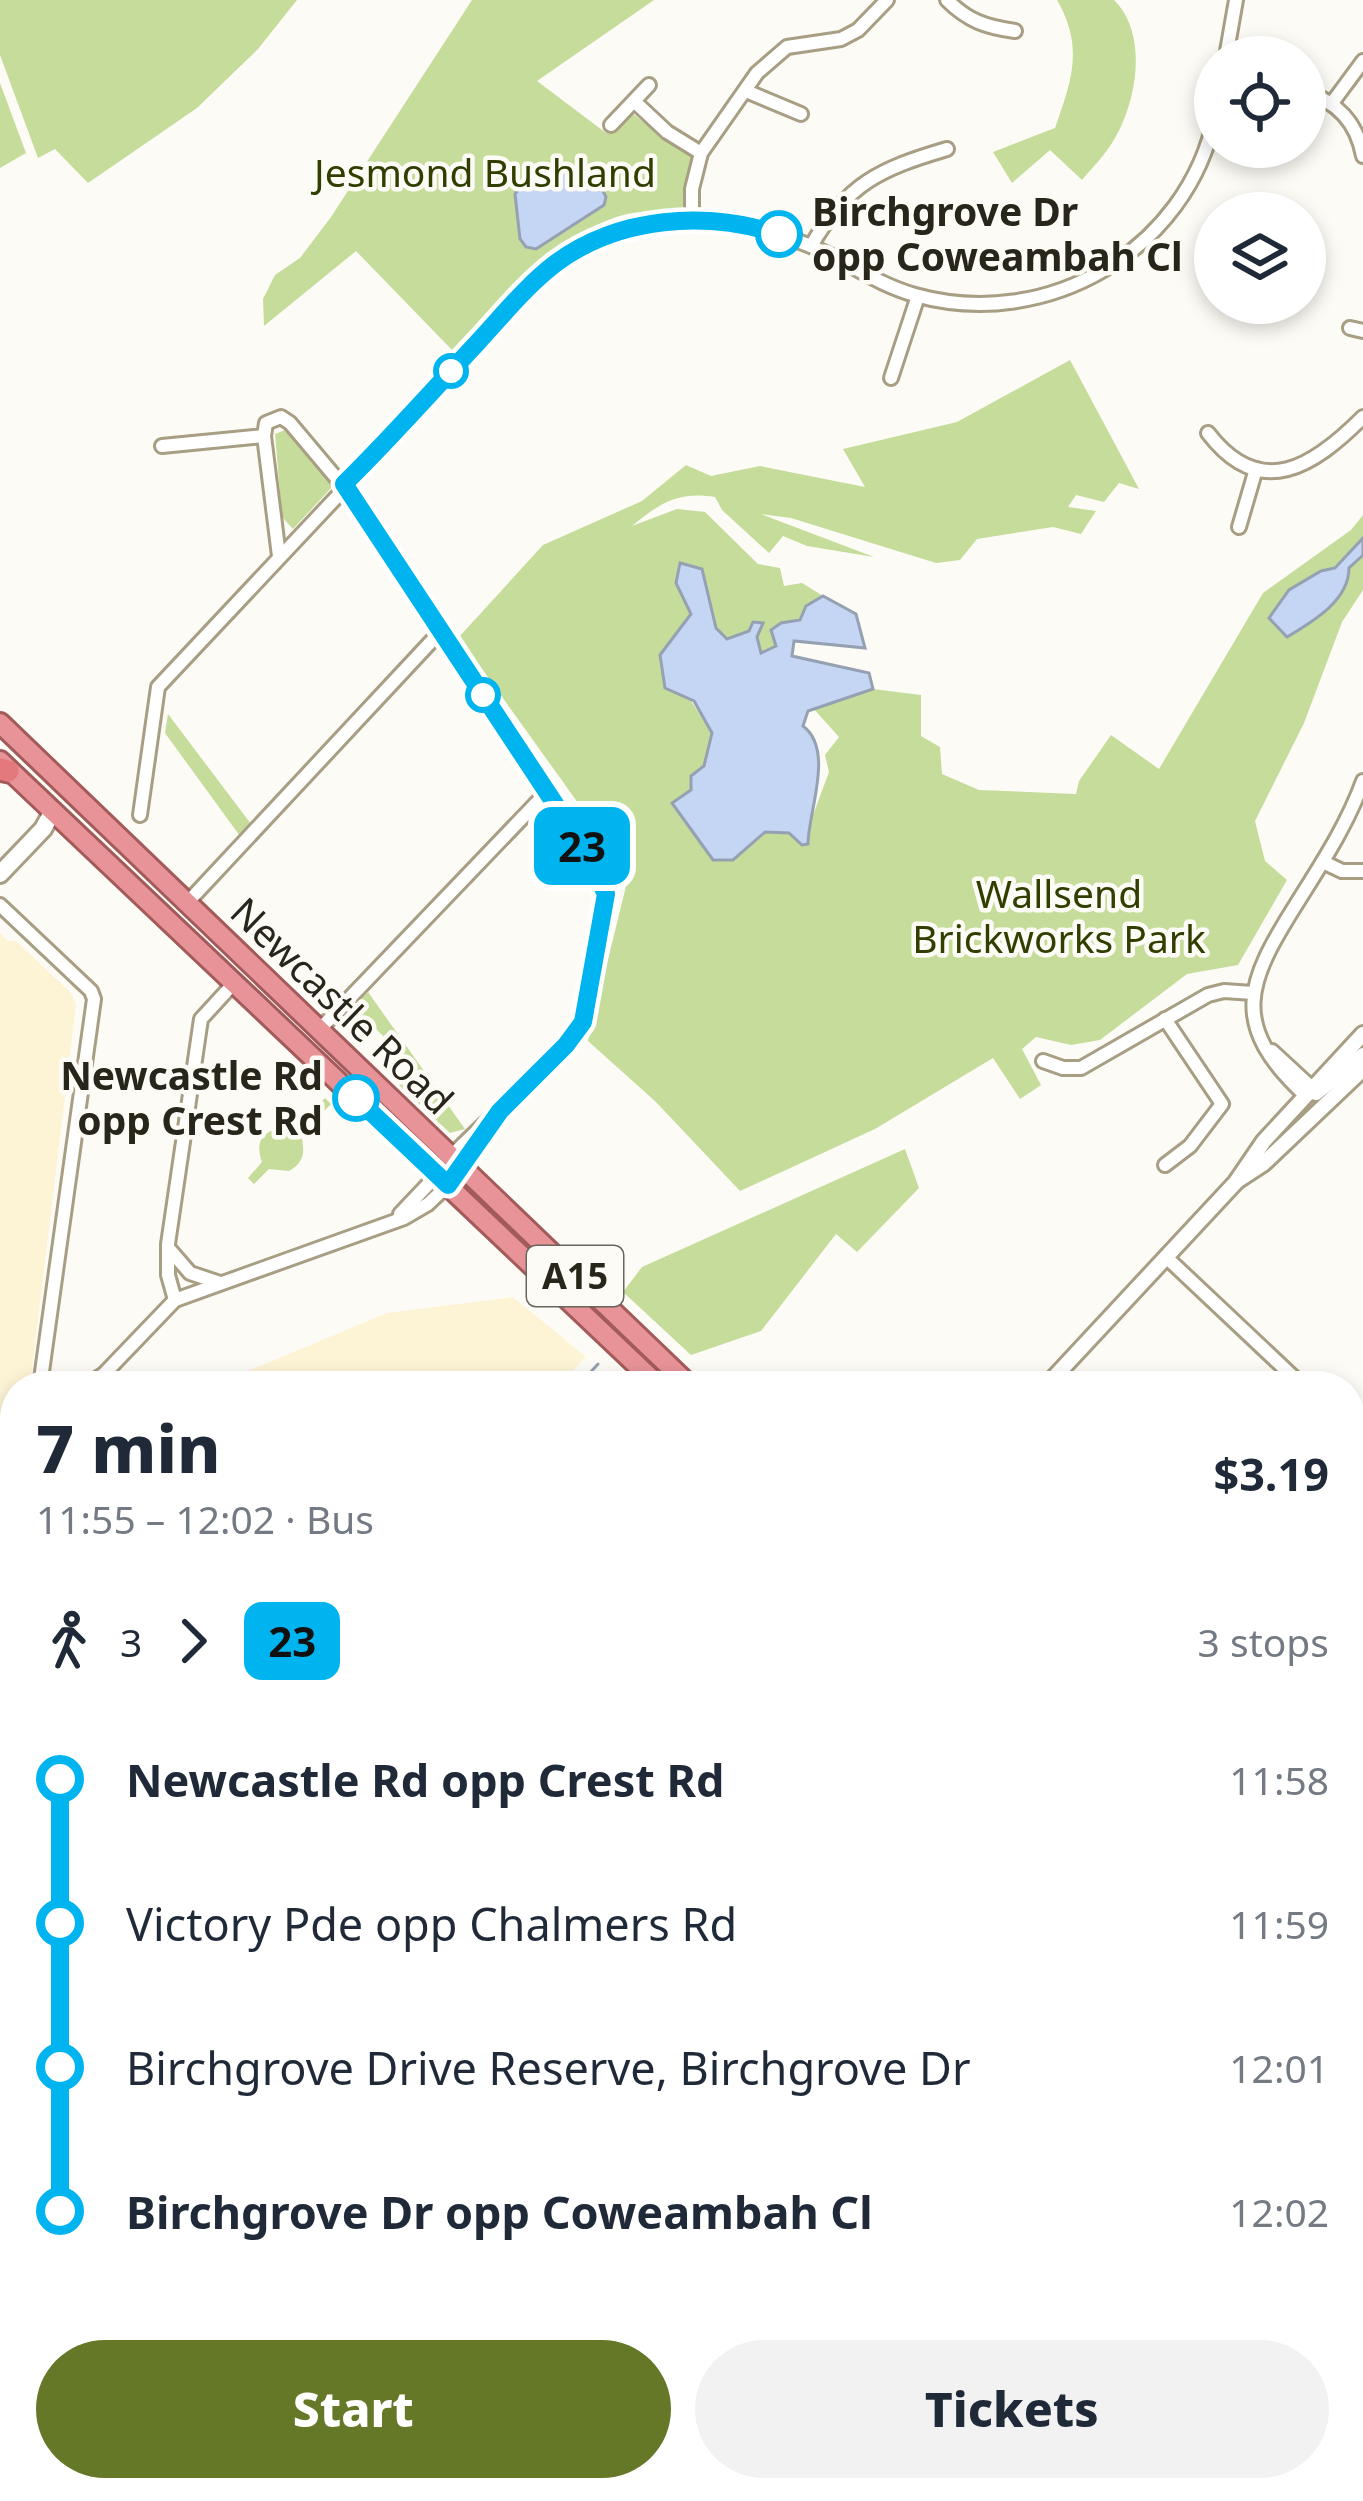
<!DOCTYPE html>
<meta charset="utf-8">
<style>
:root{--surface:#fff;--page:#f2f2f3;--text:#1f2937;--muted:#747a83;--accent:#657827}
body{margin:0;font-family:"Noto Sans",sans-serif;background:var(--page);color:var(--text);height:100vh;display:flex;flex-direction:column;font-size:45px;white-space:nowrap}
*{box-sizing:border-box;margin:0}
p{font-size:39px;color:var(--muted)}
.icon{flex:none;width:66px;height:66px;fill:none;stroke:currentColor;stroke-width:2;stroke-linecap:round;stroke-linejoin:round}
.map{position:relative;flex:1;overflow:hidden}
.details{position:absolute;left:0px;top:1371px;width:1365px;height:1131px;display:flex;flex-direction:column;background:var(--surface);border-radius:48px 48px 0 0;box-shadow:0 6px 18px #0003}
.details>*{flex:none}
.badge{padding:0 24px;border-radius:18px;font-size:42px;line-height:78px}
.fabs{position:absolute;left:1194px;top:36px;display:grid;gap:24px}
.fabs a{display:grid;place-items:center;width:132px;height:132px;border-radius:50%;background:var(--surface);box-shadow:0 6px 18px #0003;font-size:60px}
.map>.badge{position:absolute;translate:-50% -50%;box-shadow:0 0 0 6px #fff}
.legs{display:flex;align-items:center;gap:18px;height:132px;padding:0 36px;font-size:39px}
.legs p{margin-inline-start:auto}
.overview{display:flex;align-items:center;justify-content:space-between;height:204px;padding:0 36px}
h1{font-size:66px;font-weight:800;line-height:90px}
.primary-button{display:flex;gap:24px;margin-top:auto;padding:24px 36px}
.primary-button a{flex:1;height:138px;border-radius:72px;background:var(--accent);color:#fff;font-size:48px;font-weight:800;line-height:138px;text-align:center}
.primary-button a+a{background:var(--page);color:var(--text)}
ul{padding:0 36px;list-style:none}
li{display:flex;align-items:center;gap:42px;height:144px;font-size:45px}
li i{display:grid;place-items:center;width:18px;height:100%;margin:0 15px;background:currentColor}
li i::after{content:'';width:30px;height:30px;margin:-15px;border:9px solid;border-radius:50%;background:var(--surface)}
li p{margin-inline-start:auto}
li:first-child i{background:linear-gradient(#0000 50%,currentColor 0)}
li:last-child i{background:linear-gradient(currentColor 50%,#0000 0)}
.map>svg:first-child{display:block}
.built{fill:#fdf3d5}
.green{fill:#c6dc9b}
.water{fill:#c4d6f3;stroke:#95a1b2;stroke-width:3}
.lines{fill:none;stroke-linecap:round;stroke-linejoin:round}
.stream{stroke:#95a1b2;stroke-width:3}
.minor-casing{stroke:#a79e83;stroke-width:18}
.tertiary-casing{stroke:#a79e83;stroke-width:20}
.secondary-casing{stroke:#a79e83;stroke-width:22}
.trunk-casing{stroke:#a25b5a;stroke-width:24}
.motorway-casing{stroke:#a25b5a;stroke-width:27}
.minor{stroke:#fff;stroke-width:12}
.tertiary{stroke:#fff;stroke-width:14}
.secondary{stroke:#fff;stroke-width:16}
.trunk{stroke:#e89397;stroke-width:18}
.motorway{stroke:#e3787d;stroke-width:21}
.line-1-casing{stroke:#fff;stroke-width:27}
.line-1{stroke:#00b5ef;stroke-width:18}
.stop-1-dot{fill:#fff;stroke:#00b5ef;stroke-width:6}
.labels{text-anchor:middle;stroke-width:9;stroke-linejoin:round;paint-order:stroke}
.shield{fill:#fdfbf5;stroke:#68655c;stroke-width:3}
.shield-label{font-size:36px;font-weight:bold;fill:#28251a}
.park-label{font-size:39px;fill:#303f00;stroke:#fdfbf5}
.stop-label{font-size:39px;font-weight:bold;fill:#28251a;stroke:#fdfbf5;text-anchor:start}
.street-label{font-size:39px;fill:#28251a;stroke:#fdfbf5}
</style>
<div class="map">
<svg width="1363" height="2501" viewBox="0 0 1363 2501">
<rect width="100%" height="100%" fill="#fdfbf5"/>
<g class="built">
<polygon points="0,933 8,941 16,941 71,993 76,1005 30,1386 15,1386 15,1446 0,1442"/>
<polygon points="513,1297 586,1357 558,1386 232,1386 229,1379 387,1313"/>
</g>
<g class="green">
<polygon points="0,0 297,0 258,49 197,108 88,183 55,149 38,158 0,55"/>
<path d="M 472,0 L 654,0 L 537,81 L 606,133 L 632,113 L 666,140 L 697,157 L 683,210 C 665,212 644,210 627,214 C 556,232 501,299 452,350 L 356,251 L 264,326 L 263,299 L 275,275 L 300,258 L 331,217 Z"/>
<path d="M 1057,0 L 1114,0 C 1149,34 1137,104 1112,143 C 1104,156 1092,168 1082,180 L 1050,150 L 1012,183 L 993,152 L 1055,128 C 1072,80 1084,47 1057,0 Z"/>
<polygon points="0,83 26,153 0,168"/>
<path d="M 1070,360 L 1139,489 L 1119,483 L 1104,502 L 1076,495 L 1068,507 L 1096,511 L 1081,534 L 1053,527 L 977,539 L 960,560 L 936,563 L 791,518 L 761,514 L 874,557 L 807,546 L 783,536 L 769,553 L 722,510 L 715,497 C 678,491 660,503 632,526 L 677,509 L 705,512 L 758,564 L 780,568 L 784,586 L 802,583 L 823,596 L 806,606 L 800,620 L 781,623 L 777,647 L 761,653 L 757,637 L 749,631 L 727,640 L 716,628 L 702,569 L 680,564 L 676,583 L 691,614 L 661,655 L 712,733 L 704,766 L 749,842 L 765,832 L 789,833 L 802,845 L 829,772 L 825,755 L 839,737 L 813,708 L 873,689 L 921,695 L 921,736 L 940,747 L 942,774 L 979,790 L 1076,794 L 1079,781 L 1111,735 L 1159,769 L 1263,593 L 1351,530 L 1363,515 L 1363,590 L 1342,622 L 1304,723 L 1255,821 L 1265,861 L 1287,880 L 1238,965 L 1187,974 L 1100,1040 L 1071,1045 L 1036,1037 L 1022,1049 L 1041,1085 L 1020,1099 L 993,1058 L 875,1129 L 740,1191 L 656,1102 L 588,1041 L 629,874 L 459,637 L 543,545 L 642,501 L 686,465 L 711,476 L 760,466 L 865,487 L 843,449 L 957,422 Z"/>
<polygon points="285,430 333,486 293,529 282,517 275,434"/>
<polygon points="168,714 251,824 240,836 165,733"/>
<polygon points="368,992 465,1129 450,1133 399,1085 409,1074 400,1053 354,1007"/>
<path d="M 325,1098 L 331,1104 L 301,1135 C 305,1151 305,1162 289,1171 L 269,1169 L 254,1184 L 248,1178 L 262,1162 C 252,1135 271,1126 295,1128 Z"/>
<polygon points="905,1149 919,1188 857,1252 836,1234 761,1331 691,1355 623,1292 642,1267"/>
<polygon points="731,2487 793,2487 790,2501 726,2501"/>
</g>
<g class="water">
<polygon points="563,169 600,185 606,197 604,205 536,249 526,247 520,239 515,194 533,172"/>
<path d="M 1363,538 L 1363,555 L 1349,568 C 1349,601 1312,622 1287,637 L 1269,618 L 1289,590 L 1321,571 L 1335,568 Z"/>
<path d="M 680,563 L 702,569 L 716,628 L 727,639 L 749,631 L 753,622 L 763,623 L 757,637 L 761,653 L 776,646 L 771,630 L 781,623 L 800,620 L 806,606 L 823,596 L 856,614 L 865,648 L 794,641 L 792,656 L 869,673 L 873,689 L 808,711 L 803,726 C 835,750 808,812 808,844 L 802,845 L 789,833 L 765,832 L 733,860 L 713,860 L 672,803 L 691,790 L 691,776 L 704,766 L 712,733 L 694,701 L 665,688 L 660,655 L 691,614 L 676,583 Z"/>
</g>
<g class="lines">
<polyline class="stream" points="578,1386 598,1364"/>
<g class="minor-casing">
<g id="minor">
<path d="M 947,0 C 968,21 986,27 1015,31"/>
<polyline points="1226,57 1236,0"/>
<polyline points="746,91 801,114"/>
<path d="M 1305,92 C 1337,101 1357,123 1363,156"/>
<polyline points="635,102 667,132 701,153"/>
<polyline points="1332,103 1363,61"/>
<polyline points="611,125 649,85"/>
<polyline points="692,221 692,189 701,153 757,73 787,47 841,39 858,30 887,0"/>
<path d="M 811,246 C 847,184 879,169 947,149"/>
<polyline points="1350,328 1363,331"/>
<polyline points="891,378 918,296"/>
<path d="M 1208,433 C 1261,502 1314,466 1363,417"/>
<polyline points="264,436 279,556"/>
<polyline points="162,446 264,436 266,423 281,417 290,423 359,505 604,883 605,913 583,1022 566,1045 451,1156"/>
<path d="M 343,484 L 541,275 C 616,212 719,208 808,245 C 845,260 876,284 915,295 C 1047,332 1188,250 1215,116"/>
<polyline points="1239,527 1256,469"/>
<polyline points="140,815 158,687 346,487"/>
<polyline points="1323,862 1342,871 1363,871"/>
<polyline points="187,903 441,631"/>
<polyline points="0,905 91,991 94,999 40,1386"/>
<polyline points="1165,1019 1222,1104 1190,1146 1165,1165"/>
<polyline points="320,1029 546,793"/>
<polyline points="1272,1051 1312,1088"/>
<polyline points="1043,1061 1063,1068 1081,1068 1208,995 1224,991 1253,993"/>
<path d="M 1306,1096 C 1228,1024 1247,982 1297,903 C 1322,863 1347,825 1363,781"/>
<polyline points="461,1166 492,1122"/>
<polyline points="400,1214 437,1175"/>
<polyline points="170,1250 190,1273 220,1283"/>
<polyline points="1166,1257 1303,1386"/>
<polyline points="175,1300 168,1275 168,1244 201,1019 235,982"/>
<polyline points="1060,1371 1076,1386"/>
<polyline points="86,1386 104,1374 175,1300 404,1218 428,1204 448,1185"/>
<polyline points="1350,1451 1363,1434"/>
<polyline points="1350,1608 1363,1620"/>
<polyline points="1350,1808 1363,1819"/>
<polyline points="4,2112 2,1690 15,1561"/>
<polyline points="1350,2150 1363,2136"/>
<polyline points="472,2487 487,2501"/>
<polyline points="233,2501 246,2487"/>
<polyline points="658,2501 663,2487"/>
</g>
</g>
<g class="tertiary-casing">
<g id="tertiary">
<polyline points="1316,1093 1363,1055"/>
<polyline points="1237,1181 1263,1164 1363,1069"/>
<polyline points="1046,1386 1236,1182 1264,1141 1363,1034"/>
<polyline points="475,2501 489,2487"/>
</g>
</g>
<g class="secondary-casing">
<g id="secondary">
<polyline points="0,874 43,829 52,813"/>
<polyline points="1350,2394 1363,2379"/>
<polyline points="1243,2501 1255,2487"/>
<polyline points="1263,2501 1271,2487"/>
</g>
</g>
<g class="trunk-casing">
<g id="trunk">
<polyline points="0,723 690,1386"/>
<polyline points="0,761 659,1386"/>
<polyline points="1350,2022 1363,2036"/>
<polyline points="1350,2042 1363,2054"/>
</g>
</g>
<g class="motorway-casing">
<polyline id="motorway" points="0,769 8,771"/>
</g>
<use href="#minor" class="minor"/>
<use href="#tertiary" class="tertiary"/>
<use href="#secondary" class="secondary"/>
<use href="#trunk" class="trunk"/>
<use href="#motorway" class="motorway"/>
</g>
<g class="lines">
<g class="line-1-casing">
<path id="line-1" d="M 356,1098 L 448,1185 L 500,1111 L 566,1045 L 583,1022 L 606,894 L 580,842 L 344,484 C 390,439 433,390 478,342 C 503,315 527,285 556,263 C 620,216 705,211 779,234"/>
</g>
<use href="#line-1" class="line-1"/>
</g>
<g class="stop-1-dot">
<circle cx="779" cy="234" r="21"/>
<circle cx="451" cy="371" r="15"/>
<circle cx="483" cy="695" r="15"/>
<circle cx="356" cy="1098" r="21"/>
</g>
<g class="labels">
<rect class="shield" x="527" y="1246" width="96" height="60" rx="9"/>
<g class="shield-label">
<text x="575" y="1289">A15</text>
</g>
<g class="park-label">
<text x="485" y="187">Jesmond Bushland</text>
<text x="1059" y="908">Wallsend<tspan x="1059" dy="45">Brickworks Park</tspan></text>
</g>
<g class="stop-label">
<text x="812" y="226">Birchgrove Dr<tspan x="812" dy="45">opp Coweambah Cl</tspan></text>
<text x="323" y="1090" text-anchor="end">Newcastle Rd<tspan x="323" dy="45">opp Crest Rd</tspan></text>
</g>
<g class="street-label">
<text transform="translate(342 1006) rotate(44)" y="14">Newcastle Road</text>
</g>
</g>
</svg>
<div class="fabs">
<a><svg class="icon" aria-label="locate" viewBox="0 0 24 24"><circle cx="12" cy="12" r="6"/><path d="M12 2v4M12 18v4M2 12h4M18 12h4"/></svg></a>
<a><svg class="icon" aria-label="layers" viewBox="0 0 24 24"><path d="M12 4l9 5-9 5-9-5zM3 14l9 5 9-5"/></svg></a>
</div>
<b class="badge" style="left:582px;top:846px;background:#00b5ef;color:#111">23</b>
<section class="details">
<div class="overview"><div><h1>7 min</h1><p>11:55 – 12:02 · Bus</p></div><b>$3.19</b></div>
<div class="legs"><svg class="icon" aria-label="walk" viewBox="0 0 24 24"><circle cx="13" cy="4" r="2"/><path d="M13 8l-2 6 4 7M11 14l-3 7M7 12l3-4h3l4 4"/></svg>3<svg class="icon" aria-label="forward" viewBox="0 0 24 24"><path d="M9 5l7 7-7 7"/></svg><b class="badge" style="background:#00b5ef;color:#111">23</b><p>3 stops</p></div>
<ul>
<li><i style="color:#00b5ef"></i><b>Newcastle Rd opp Crest Rd</b><p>11:58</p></li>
<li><i style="color:#00b5ef"></i><span>Victory Pde opp Chalmers Rd</span><p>11:59</p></li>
<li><i style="color:#00b5ef"></i><span>Birchgrove Drive Reserve, Birchgrove Dr</span><p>12:01</p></li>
<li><i style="color:#00b5ef"></i><b>Birchgrove Dr opp Coweambah Cl</b><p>12:02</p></li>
</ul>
<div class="primary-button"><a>Start</a><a>Tickets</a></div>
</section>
</div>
